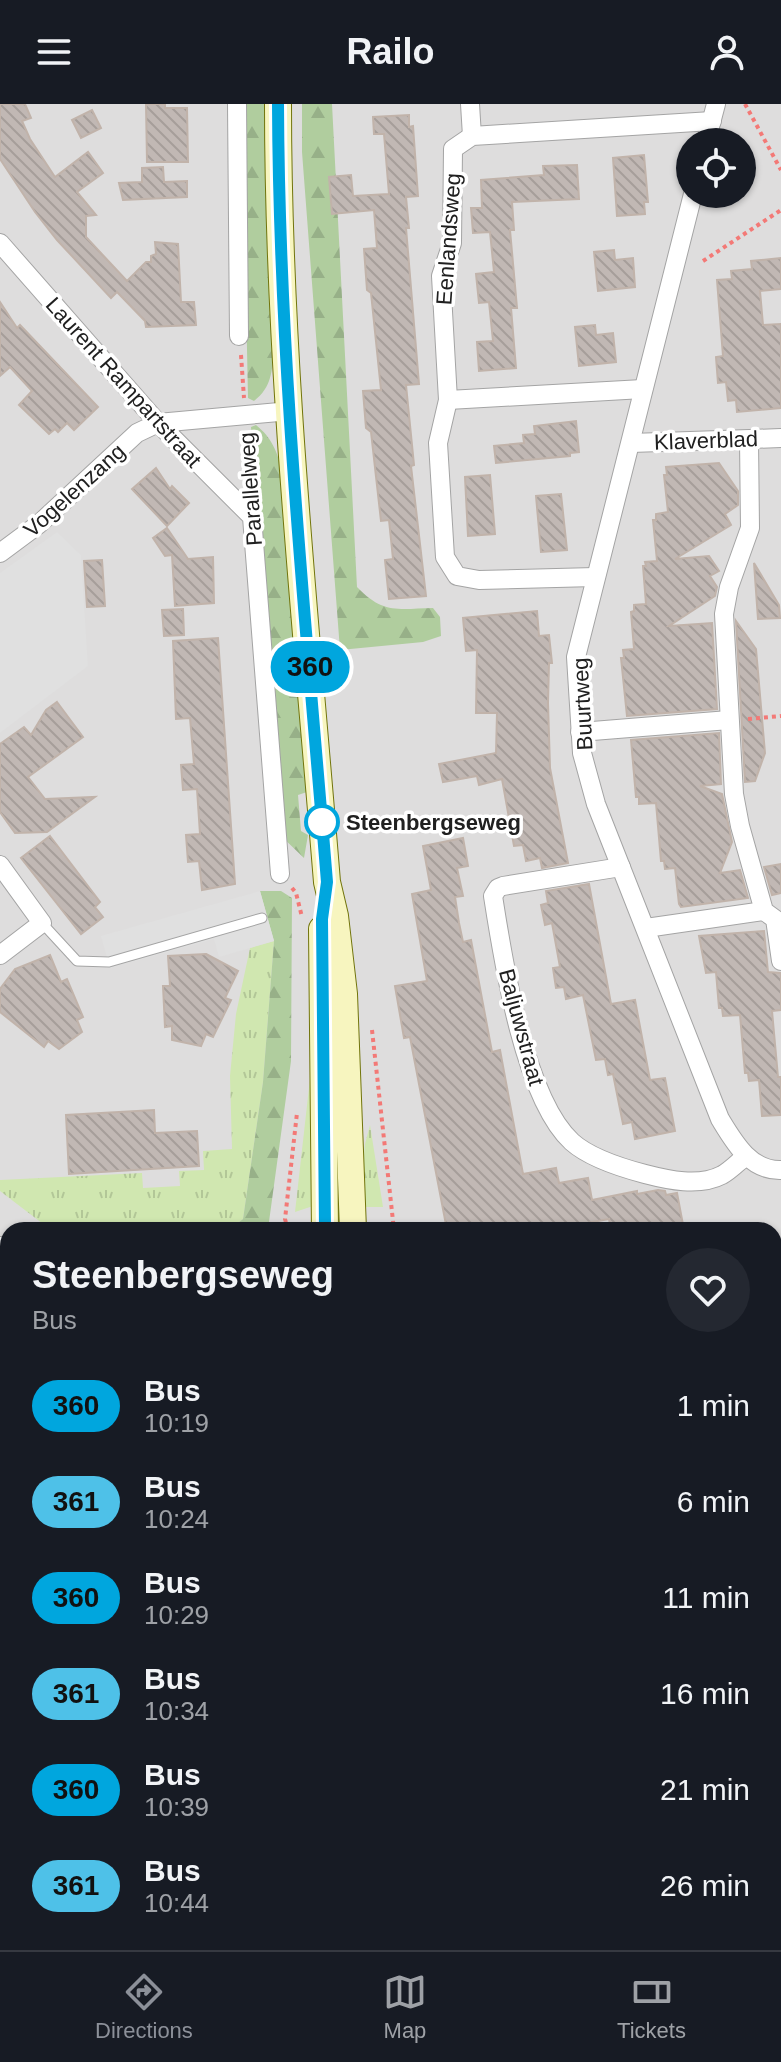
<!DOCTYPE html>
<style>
:root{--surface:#171b24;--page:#242831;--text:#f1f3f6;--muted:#9ea1a6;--line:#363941;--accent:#8c9099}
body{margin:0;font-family:Helvetica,sans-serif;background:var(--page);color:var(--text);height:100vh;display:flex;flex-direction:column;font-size:30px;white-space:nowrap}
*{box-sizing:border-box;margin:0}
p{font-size:26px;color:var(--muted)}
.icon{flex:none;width:44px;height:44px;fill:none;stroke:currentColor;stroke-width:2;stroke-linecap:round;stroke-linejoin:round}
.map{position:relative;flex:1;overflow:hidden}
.drawer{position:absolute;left:0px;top:1118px;width:782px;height:728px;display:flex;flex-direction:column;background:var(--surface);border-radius:24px 24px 0 0;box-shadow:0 2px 6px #0004}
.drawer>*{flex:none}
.badge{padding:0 16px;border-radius:26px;font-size:28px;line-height:52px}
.fabs{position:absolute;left:676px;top:24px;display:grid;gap:16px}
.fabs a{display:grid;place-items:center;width:80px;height:80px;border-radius:50%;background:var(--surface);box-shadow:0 2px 6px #0004;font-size:40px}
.map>.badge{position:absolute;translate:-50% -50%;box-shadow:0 0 0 4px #fff}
.round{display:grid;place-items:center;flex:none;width:84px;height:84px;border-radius:42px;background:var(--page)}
.summary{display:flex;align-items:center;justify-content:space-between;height:136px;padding:0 32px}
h1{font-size:38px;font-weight:800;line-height:60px}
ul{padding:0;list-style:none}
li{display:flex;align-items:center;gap:24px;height:96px;padding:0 32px}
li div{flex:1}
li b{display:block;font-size:30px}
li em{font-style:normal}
li .badge{min-width:88px;font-weight:700;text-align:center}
header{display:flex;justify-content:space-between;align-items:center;height:104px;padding:0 32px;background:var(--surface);font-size:36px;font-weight:800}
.tabs{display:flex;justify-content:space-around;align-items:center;height:112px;border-top:2px solid var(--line);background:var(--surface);font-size:22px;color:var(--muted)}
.tabs a{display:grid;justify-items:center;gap:4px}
.tabs .active{color:var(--accent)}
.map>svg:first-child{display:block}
.residential{fill:#dedddd;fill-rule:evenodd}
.grass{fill:url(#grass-tufts)}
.forest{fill:url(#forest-firs)}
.parking{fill:#e0e0e0}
.building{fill:url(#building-back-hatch);stroke:#c1b3aa;stroke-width:2}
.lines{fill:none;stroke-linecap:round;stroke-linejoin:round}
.service-casing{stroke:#a4a4a4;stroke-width:11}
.minor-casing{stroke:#a4a4a4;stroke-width:20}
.tertiary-casing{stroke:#a4a4a4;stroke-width:24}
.secondary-casing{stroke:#71740b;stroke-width:28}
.path{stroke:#f37976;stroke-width:4;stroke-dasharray:4 4;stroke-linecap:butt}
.service{stroke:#fff;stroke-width:9}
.minor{stroke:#fff;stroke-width:18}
.tertiary{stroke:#fff;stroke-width:22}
.secondary{stroke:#f7f5bf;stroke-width:26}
.line-casing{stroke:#fff;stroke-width:18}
.line{stroke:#00a6de;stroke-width:12}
.stop-dot{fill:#fff;stroke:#00a6de;stroke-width:4}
.labels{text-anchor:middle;stroke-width:7;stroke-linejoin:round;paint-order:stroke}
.street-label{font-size:22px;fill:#202020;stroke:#fff}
.stop-label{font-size:22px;font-weight:bold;fill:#202020;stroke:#fff;text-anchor:start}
</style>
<header><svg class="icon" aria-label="menu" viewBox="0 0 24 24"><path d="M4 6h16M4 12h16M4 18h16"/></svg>Railo<svg class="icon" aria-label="person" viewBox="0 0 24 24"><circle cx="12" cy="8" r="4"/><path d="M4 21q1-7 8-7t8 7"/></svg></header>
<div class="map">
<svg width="781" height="1846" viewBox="0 0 781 1846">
<defs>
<pattern id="grass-tufts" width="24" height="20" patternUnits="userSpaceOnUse" patternTransform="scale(2)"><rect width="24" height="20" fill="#d0e7b0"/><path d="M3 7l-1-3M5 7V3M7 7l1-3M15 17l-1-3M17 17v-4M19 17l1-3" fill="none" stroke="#b2c697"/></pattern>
<pattern id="forest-firs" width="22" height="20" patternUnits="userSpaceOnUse" patternTransform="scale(2)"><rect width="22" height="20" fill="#b0cd9e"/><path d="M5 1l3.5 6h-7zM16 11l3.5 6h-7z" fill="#97b088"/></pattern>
<pattern id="building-back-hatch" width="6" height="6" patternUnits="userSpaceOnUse" patternTransform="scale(2)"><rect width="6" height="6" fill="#c1b8b4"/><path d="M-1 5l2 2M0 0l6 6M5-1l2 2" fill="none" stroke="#a69e9a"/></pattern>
</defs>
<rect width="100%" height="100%" fill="#f0ede7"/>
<path class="residential" d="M 0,0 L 781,0 L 781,1846 L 0,1846 ZM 690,38 L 742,38 L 742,90 L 690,90 ZM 8,1126 L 774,1126 L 774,1838 L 8,1838 Z"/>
<g class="grass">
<polygon points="274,837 263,978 243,1115 229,1126 51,1126 0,1087 0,1076 142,1069 143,1084 180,1082 179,1067 204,1066 203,1047 232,1045 230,972 236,910 250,844"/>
<polygon points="312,957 313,1102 295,1108"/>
<polygon points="370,1021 383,1103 359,1103 365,1040"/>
<polygon points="781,1224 781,1278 774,1284 774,1229"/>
</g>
<g class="forest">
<path d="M 242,0 L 267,0 L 274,245 C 272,267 272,283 254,297 L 248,294 Z"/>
<path d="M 302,0 L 332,0 L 357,483 C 383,510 397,505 433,504 L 440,513 L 441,532 L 423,538 L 340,546 L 302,48 Z"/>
<path d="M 256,321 C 272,334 277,347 282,367 L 307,688 L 298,691 L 301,727 L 308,731 L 304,754 L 279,730 L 251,323 Z"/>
<polygon points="260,787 281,787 292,794 291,957 268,1125 229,1126 243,1115 263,978 274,837"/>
</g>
<g class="parking">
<polygon points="57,428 81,451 88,562 0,629 0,469"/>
<polygon points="260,787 274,837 219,853 214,835 110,864 101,832"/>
</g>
<g class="building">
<polygon points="0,0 25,0 31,14 22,17 30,35 55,73 88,48 103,69 77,88 96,111 86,112 86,133 127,177 146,158 151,158 151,152 156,150 155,138 178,140 181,198 194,198 196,221 146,223 145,217 117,188 111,194 57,136 35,108 0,55"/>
<polygon points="146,0 165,0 165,4 187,4 188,58 147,58"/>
<polygon points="92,6 101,24 81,34 72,16"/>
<polygon points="409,11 409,23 413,22 418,92 406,93 409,124 406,124 419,280 406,281 414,361 411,362 426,492 389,495 385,456 393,455 389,416 381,417 371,328 366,324 363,287 381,286 371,189 367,186 364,145 377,144 374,106 332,110 329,73 351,71 353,92 389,90 384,30 374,30 373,13"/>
<polygon points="644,51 648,98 644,98 645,110 617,112 613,54"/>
<polygon points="577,61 579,95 512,98 514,126 510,126 517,204 511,204 516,264 479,267 477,238 493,237 489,198 479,199 476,170 494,168 490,128 473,129 471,104 482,104 481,76 544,71 543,62"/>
<polygon points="163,63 164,78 187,77 187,93 123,96 119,79 142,78 142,64"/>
<polygon points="614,146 615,156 633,154 635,183 598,187 594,148"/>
<polygon points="781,154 781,185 760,187 763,221 781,220 781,304 737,308 736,296 728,297 726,278 718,279 716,253 723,252 717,176 732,175 731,167 752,165 751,157"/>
<polygon points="0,198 17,224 20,221 98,303 74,326 67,319 58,328 55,325 49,330 19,301 32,287 10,263 0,272"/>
<polygon points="595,221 596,231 613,229 616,258 579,262 575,223"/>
<polygon points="576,317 579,348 570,349 570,352 496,359 494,342 524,339 523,331 535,330 534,322"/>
<polygon points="719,359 738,387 738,401 725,410 731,421 675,455 709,452 719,467 710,472 717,483 715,492 669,522 712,519 717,605 627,612 621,554 624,554 623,546 634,545 631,508 634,507 634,501 646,500 643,462 646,462 645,458 657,457 653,416 656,416 656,410 668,408 664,371 667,371 666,363"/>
<polygon points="156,364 170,385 172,382 189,399 167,422 132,385"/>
<polygon points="490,371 495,430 468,432 465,373"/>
<polygon points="561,390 567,446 541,448 536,392"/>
<polygon points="167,424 188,455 213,453 214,499 175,502 172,451 165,452 153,434"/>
<polygon points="102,456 105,502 87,503 84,457"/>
<polygon points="754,459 779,501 780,514 758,515"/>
<polygon points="183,505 184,531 164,532 162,506"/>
<polygon points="537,507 539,532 549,531 552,559 549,559 548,599 550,664 568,759 542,764 540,754 526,757 523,741 514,742 502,675 479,681 477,672 443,678 439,660 496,649 497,609 476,609 477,546 466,547 463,514"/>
<polygon points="736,517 756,545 765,649 755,677 745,678"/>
<polygon points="218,534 235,780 202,786 199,757 188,758 186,731 200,730 197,685 183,686 181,661 194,660 190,614 176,615 173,537"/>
<polygon points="57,598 83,633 28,673 45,695 95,693 47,728 15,729 0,708 0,640 24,623 31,631 46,606"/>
<polygon points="719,629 721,680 700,682 722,690 732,738 720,769 740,766 748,794 681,803 679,800 675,764 665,765 664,757 661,757 656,699 639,700 639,693 636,693 631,636"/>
<polygon points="50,732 100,798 95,803 103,813 81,830 21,754"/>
<polygon points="463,734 468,762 457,764 463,792 455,793 459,819 463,838 471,836 492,948 500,946 523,1070 556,1064 559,1079 588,1074 592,1096 637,1087 637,1090 658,1086 665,1087 666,1091 677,1089 684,1126 611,1126 609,1115 549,1126 503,1126 502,1121 476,1126 447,1126 410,933 404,934 395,882 427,877 412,790 431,786 423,742"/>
<polygon points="781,760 781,789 772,791 764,763"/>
<polygon points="589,780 611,900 635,896 650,976 665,974 675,1027 635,1035 632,1018 623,1020 613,970 608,971 605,955 596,956 583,891 566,895 564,883 556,884 553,864 560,863 552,819 545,821 541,801 548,799 546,787"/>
<polygon points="764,827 768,868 781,869 781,906 772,907 778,973 781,973 781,1011 762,1012 759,976 749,977 748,969 745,969 740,911 723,912 722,904 719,904 716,868 706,869 699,832"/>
<polygon points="206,850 238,867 225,894 231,896 213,933 206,930 201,942 172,936 172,922 165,923 163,882 170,882 168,852"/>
<polygon points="50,851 61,878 67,875 83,913 77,916 82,928 59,945 48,937 44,943 0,908 0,885 15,865"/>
<polygon points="154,1006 155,1029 197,1027 199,1062 69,1070 66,1011"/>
</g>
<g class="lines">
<g class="service-casing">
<polyline id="service" points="42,819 77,857 109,858 262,814"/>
</g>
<g class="minor-casing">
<g id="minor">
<polyline points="237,0 239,232"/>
<polyline points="470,0 472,32"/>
<polyline points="706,38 716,0"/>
<path d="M 693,90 L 576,553 L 582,649 L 596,700 L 720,1015 C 734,1038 750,1067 781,1066"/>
<polyline points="0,139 158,319 252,413 280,770"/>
<polyline points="448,296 643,285"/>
<polyline points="749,336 750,424 729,483 724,510 734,690 740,722 764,807 775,815 781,857"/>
<polyline points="631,339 781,334"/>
<polyline points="0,449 39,420 137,329 158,319 290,307"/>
<polyline points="595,473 479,476 457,472 445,453 438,339 448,296 441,172 452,139 453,45 472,32 712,17"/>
<polyline points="580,628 729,616"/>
<polyline points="0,761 42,819 0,851"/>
<path d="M 621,763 L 503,782 L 498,784 L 493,792 C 503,856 524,994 572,1038 C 590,1054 622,1064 645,1070 C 668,1076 699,1083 722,1071 C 731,1066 738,1058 746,1052"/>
<polyline points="646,824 764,807"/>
<polyline points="0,1191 8,1196"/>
<polyline points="774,1205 781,1198"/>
<polyline points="774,1695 781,1695"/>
<polyline points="356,1838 365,1846"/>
</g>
</g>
<g class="tertiary-casing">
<polyline id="tertiary" points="0,1144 8,1147"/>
</g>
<g class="secondary-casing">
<g id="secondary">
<path d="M 278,0 C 278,259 306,519 327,778 L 335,812 L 344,890 L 353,1126"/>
<polyline points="322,825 325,1126"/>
<polyline points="485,1838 486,1846"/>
</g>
</g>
<g class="path">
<polyline points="745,0 781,66"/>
<polyline points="703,157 781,106"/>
<polyline points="241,251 244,294"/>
<polyline points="246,331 250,382"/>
<polyline points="748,615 781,612"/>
<polyline points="292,784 296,789 302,813"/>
<polyline points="372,926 394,1126"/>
<polyline points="288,1126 285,1115 297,1009"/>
<polyline points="776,1179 781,1166"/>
<polyline points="774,1290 781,1283"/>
</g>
<use href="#service" class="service"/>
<use href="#minor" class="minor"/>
<use href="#tertiary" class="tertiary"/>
<use href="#secondary" class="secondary"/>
</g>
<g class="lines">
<g class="line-casing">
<path id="line" d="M 278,0 C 279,259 306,520 327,778 L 322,815 L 325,1126"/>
</g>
<use href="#line" class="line"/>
</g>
<circle class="stop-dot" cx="322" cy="718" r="16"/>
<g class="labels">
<g class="street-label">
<text transform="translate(448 135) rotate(-86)" y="8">Eenlandsweg</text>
<text transform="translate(124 278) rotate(48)" y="8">Laurent Rampartstraat</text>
<text transform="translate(706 336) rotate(-2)" y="8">Klaverblad</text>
<text transform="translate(250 385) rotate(-94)" y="8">Parallelweg</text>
<text transform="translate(74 386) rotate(-42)" y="8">Vogelenzang</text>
<text transform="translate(582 600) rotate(-93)" y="8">Buurtweg</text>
<text transform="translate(522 923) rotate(75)" y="8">Baljuwstraat</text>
</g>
<g class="stop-label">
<text x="346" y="726">Steenbergseweg</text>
</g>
</g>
</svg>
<div class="fabs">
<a><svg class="icon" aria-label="locate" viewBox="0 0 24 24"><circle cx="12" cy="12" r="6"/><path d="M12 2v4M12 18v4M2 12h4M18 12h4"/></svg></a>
</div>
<b class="badge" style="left:310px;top:563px;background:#00a6de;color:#111">360</b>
<section class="drawer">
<div class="summary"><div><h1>Steenbergseweg</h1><p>Bus</p></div><a class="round"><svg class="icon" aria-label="heart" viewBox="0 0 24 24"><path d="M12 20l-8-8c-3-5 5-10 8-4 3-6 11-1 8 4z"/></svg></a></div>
<ul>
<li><span class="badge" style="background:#00a6de;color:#111">360</span><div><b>Bus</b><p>10:19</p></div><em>1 min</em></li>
<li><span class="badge" style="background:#4ec1e8;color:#111">361</span><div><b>Bus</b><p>10:24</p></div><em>6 min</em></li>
<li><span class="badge" style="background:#00a6de;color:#111">360</span><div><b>Bus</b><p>10:29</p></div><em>11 min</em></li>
<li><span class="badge" style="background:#4ec1e8;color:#111">361</span><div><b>Bus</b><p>10:34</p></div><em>16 min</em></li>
<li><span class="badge" style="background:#00a6de;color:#111">360</span><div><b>Bus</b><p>10:39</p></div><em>21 min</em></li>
<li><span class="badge" style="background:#4ec1e8;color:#111">361</span><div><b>Bus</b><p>10:44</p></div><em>26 min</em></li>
</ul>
</section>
</div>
<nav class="tabs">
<a class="active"><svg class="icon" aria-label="directions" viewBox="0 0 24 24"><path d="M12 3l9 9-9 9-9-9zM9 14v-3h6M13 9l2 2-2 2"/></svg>Directions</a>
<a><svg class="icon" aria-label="map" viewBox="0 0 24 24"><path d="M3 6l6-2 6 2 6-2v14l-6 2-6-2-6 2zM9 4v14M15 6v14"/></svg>Map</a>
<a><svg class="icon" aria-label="tickets" viewBox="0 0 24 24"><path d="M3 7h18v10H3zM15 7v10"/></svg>Tickets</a>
</nav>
